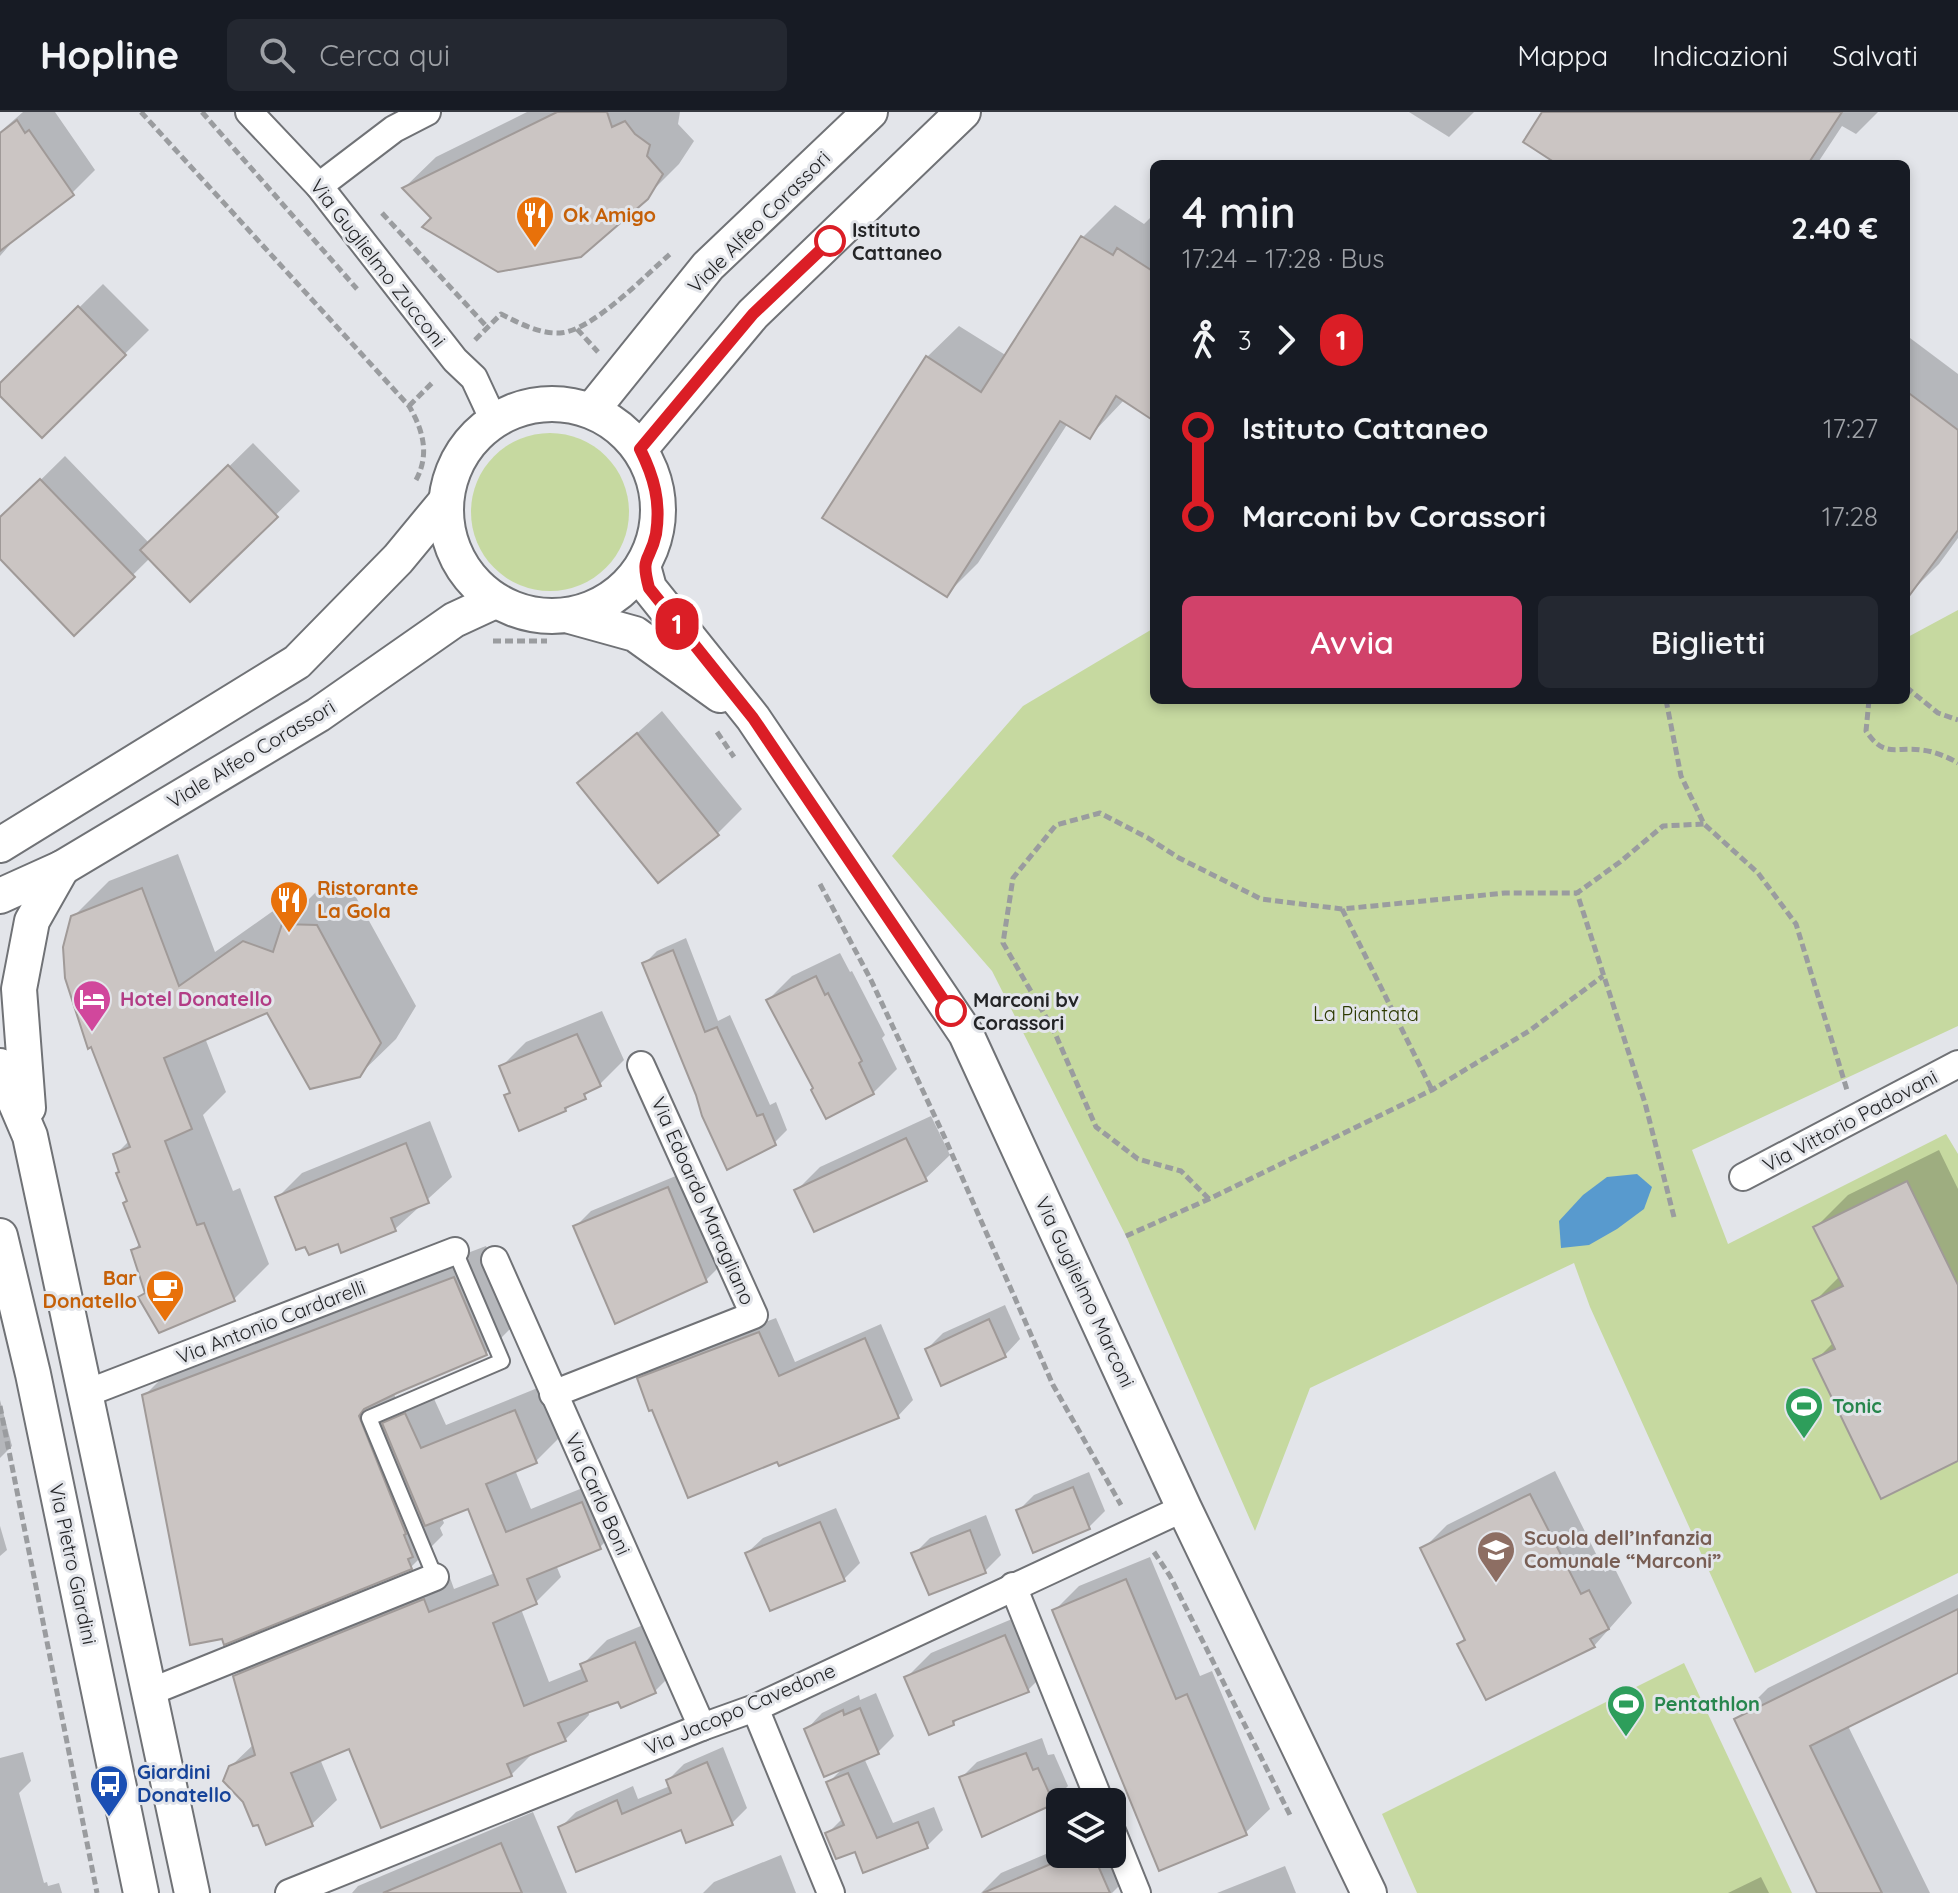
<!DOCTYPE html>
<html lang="it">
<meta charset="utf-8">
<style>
:root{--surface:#171b24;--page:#242831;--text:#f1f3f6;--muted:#9ea1a6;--line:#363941;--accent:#d1426a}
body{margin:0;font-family:Quicksand,sans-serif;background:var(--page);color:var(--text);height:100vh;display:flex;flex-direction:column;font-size:30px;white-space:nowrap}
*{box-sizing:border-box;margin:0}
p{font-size:26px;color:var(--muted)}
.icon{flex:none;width:44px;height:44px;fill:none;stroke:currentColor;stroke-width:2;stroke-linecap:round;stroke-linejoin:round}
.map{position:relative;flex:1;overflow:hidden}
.drawer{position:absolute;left:1150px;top:48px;width:760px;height:544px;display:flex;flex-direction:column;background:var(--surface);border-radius:12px;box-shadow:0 4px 12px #0003}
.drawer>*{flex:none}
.badge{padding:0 16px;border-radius:26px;font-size:28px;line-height:52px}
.tools{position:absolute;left:1046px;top:1676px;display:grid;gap:16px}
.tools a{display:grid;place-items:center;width:80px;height:80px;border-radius:12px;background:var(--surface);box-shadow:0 4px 12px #0003;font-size:40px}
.map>.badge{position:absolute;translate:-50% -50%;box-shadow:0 0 0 4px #fff}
.legs{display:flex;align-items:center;gap:12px;height:88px;padding:0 32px;font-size:26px}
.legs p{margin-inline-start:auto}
.summary{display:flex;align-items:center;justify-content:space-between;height:136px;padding:0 32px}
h1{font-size:44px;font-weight:600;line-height:60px}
.primary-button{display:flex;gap:16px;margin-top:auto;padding:16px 32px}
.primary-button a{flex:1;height:92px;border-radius:12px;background:var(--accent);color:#fff;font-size:32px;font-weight:600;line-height:92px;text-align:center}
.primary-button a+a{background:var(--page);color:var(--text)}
ul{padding:0 32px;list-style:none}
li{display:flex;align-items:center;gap:28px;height:88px;font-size:30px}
li i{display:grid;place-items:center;width:12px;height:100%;margin:0 10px;background:currentColor}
li i::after{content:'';width:20px;height:20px;margin:-10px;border:6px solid;border-radius:50%;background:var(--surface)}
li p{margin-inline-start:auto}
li:first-child i{background:linear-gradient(#0000 50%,currentColor 0)}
li:last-child i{background:linear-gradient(currentColor 50%,#0000 0)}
header{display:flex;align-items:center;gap:48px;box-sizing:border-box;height:112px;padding:0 40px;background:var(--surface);border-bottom:2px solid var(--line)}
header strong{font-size:38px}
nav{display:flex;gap:44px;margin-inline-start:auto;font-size:28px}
.search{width:560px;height:72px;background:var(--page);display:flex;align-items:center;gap:20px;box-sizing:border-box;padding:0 28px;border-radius:12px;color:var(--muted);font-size:30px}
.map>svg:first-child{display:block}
.green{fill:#c6d9a0}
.water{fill:#589ace}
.shadow{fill:#0003}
.building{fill:#cbc5c3;stroke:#a09a98;stroke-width:2}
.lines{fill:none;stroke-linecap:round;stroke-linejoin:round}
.service-casing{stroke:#707276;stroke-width:18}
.minor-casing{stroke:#707276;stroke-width:30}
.tertiary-casing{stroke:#707276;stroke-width:38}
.path{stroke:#9a9c9f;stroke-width:5;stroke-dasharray:8 4;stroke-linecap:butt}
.service{stroke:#fff;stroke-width:14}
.minor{stroke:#fff;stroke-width:26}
.tertiary{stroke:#fff;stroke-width:34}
.line-1-casing{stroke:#fff;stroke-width:18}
.line-1{stroke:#db1e26;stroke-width:12}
.stop-1-dot{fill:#fff;stroke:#db1e26;stroke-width:4}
.labels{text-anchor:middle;stroke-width:6;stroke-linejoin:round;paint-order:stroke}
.food-label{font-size:20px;font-weight:bold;fill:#c56008;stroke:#e3e5ea;text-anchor:start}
.street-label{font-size:20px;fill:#232426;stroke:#e3e5ea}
.stop-label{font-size:20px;font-weight:bold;fill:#232426;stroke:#e3e5ea;text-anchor:start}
.hotel-label{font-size:20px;font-weight:bold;fill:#b23c85;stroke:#e3e5ea;text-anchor:start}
.park-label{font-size:20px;fill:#2c3900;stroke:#e3e5ea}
.leisure-label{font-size:20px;font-weight:bold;fill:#27864d;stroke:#e3e5ea;text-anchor:start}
.education-label{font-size:20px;font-weight:bold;fill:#785e54;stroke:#e3e5ea;text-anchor:start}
.transit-label{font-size:20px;font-weight:bold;fill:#164399;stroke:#e3e5ea;text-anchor:start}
</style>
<header>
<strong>Hopline</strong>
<div class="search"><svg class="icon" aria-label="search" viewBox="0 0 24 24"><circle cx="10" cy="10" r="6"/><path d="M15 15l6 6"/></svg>Cerca qui</div>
<nav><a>Mappa</a><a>Indicazioni</a><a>Salvati</a></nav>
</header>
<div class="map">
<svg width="1958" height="1781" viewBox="0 0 1958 1781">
<rect width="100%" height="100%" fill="#e3e5ea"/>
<g class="green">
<circle cx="550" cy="400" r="79"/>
<polygon points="1958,498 1958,914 1692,1038 1728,1132 1946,1022 1958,1042 1958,1461 1755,1561 1590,1195 1574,1151 1310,1276 1255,1419 1126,1124 992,859 892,744 1023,594 1154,516 1154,588 1906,588 1906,526"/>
<polygon points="1684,1551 1792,1781 1417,1781 1382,1702"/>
</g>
<polygon class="water" points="1637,1062 1652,1075 1644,1097 1617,1117 1589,1133 1561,1136 1559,1109 1583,1083 1607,1065"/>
<g class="shadow">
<polygon points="23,0 55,0 95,58 72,81 20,121 0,144 0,20"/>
<polygon points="527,0 680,0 678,12 694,29 679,52 646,85 433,106 404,76 436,45"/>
<polygon points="1409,0 1474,0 1449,25"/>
<polygon points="1545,0 1878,0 1856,22 1842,14 1817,52 1553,52 1555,49"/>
<polygon points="1115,93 1144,112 1150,106 1154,108 1154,306 1125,287 1089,325 1068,311 978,451 946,483 927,245 959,214 1007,244 1083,125"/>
<polygon points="103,172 149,218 42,324 0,281 0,274"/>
<polygon points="1910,226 1958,262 1958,426 1939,452 1907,484 1906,231"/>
<polygon points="253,331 300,379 190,487 150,446 74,521 0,444 0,408 65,344 150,432"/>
<polygon points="662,599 742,697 718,721 658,769 580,672"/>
<polygon points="178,742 215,840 280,794 296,800 319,777 352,778 416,894 396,927 359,963 268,898 205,926 226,980 203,1003 233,1079 240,1076 269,1152 233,1188 141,1185 146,1179 134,1138 140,1131 115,1043 130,1028 73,805 109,769"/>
<polygon points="686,826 718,909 730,903 770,993 776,990 787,1018 774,1031 698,982 644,852 657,839"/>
<polygon points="840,841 850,860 852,859 885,923 882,926 897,957 873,981 816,976 768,888 792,864"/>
<polygon points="602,899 624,948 600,972 565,998 506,984 511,979 501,955 526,930"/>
<polygon points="931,1004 950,1043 925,1067 796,1079 820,1055"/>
<polygon points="430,1009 452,1065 395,1117 277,1086 302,1061"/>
<polygon points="1939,1038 1958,1077 1958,1347 1816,1248 1834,1230 1814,1190 1840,1164 1816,1115 1848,1083"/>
<polygon points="683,1061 721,1153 706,1168 576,1114 591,1099"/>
<polygon points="486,1134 518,1209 486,1241 394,1282 400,1296 430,1278 446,1313 540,1275 560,1325 536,1349 515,1358 531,1397 607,1366 625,1410 600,1435 556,1453 561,1465 536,1490 521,1497 549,1570 584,1556 582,1553 607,1528 660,1506 680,1554 655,1579 622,1593 619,1587 588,1598 589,1603 565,1628 534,1640 511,1663 351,1634 320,1647 337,1688 312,1712 230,1655 254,1632 235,1564 260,1540 449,1463 454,1477 495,1461 469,1395 442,1406 444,1411 440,1416 443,1423 411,1455 144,1284 176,1252"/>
<polygon points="1005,1193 1020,1227 1005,1243 927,1237 943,1221"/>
<polygon points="776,1206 795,1250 881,1212 913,1288 898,1304 778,1347 639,1267 655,1251"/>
<polygon points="0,1288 12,1334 0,1346"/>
<polygon points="1555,1359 1605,1460 1614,1455 1632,1491 1594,1534 1459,1532 1466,1525 1423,1437 1447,1413"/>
<polygon points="1089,1360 1105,1399 1089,1415 1018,1399 1034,1383"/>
<polygon points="836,1396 860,1451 844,1467 747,1441 763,1426"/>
<polygon points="986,1403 1001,1443 985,1459 914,1442 930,1426"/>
<polygon points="0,1414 7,1438 0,1444"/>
<polygon points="1150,1445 1200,1564 1212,1559 1270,1697 1245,1721 1055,1498 1079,1474"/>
<polygon points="1958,1482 1958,1559 1848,1614 1930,1781 1819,1781 1736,1608 1768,1576"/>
<polygon points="1029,1500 1052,1554 1028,1578 961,1604 953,1612 907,1565 931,1541"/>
<polygon points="876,1581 894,1624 878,1640 864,1646 893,1711 934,1695 943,1718 927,1734 856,1737 827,1722 843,1706 829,1670 845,1654 807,1617 822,1601 859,1583 860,1588"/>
<polygon points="1042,1626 1048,1643 1054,1642 1068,1674 1052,1690 961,1666 977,1650"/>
<polygon points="723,1635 747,1696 732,1711 682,1716 560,1716 576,1700 633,1674 638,1687 670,1674 668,1668 684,1652"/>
<polygon points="23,1640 31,1669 19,1681 44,1771 47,1770 48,1774 59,1771 62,1781 0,1781 0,1646"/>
<polygon points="533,1700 567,1781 352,1781 358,1774"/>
<polygon points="1060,1736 1060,1742 1112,1742 1134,1759 1112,1781 981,1781 1001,1761"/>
<polygon points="781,1743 796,1781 703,1781 714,1770"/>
<polygon points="1285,1754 1296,1781 1217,1781"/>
<polygon points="1761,1765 1769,1781 1728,1781"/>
</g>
<g class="building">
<polygon points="557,0 607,0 612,15 625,9 635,22 650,33 647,44 663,62 648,87 581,145 498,160 422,115 431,106 402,76"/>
<polygon points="1542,0 1842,0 1808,52 1557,52 1523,30"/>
<polygon points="17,8 25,21 29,18 74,83 0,139 0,21"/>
<polygon points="1081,124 1113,143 1117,136 1154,160 1154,309 1116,284 1090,327 1060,309 947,485 822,406 926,244 981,280"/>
<polygon points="78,194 126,243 42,326 0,284 0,271"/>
<polygon points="1906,279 1958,318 1958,418 1906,488"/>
<polygon points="228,353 278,405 190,490 140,438"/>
<polygon points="40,367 135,465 74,524 0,447 0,405"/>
<polygon points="637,621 719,723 658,771 577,671"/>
<polygon points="142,776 179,874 243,829 273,840 282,812 317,813 381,931 360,965 310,977 267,901 164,946 192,1017 165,1029 197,1113 204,1111 235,1189 159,1221 138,1185 145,1181 131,1138 140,1135 123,1091 127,1089 116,1061 119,1060 113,1042 130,1035 91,935 88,937 65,866 63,835 71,804"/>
<polygon points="673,838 705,920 717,915 757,1004 763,1002 776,1033 727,1058 702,1004 696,983 642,851"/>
<polygon points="816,864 825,883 828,881 862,949 859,951 874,982 826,1007 811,978 813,976 766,888"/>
<polygon points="577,922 601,974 584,982 586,987 565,996 566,999 519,1019 504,983 510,981 499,954"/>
<polygon points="906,1026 927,1069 814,1120 794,1078"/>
<polygon points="406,1031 429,1091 391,1106 396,1119 341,1141 338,1132 309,1143 305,1135 296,1138 275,1085"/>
<polygon points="1907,1069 1958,1173 1958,1349 1881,1387 1813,1247 1835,1237 1812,1189 1843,1174 1813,1115"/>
<polygon points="668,1075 707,1170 615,1212 573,1114"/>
<polygon points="454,1165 487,1243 397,1281 364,1297 359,1304 406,1422 404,1423 413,1445 408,1447 412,1457 224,1533 222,1527 190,1533 142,1283"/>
<polygon points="989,1207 1006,1245 941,1274 925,1237"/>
<polygon points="759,1220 779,1264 865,1226 899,1306 779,1354 777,1350 688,1386 652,1298 649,1299 637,1266"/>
<polygon points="515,1298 537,1351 486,1372 506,1420 582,1390 601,1437 527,1467 537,1492 493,1511 524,1594 587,1569 580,1552 635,1530 656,1581 621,1596 618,1590 558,1611 566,1629 507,1652 512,1664 381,1716 349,1637 291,1661 313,1714 266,1733 258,1713 253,1714 243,1690 223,1669 229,1654 255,1643 233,1564 424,1487 429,1500 498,1473 468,1397 425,1414 382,1311 405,1301 421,1336"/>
<polygon points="1073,1375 1090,1417 1033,1441 1016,1398"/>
<polygon points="1530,1382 1581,1482 1589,1478 1609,1517 1590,1527 1595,1535 1486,1588 1457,1532 1465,1528 1420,1436"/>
<polygon points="820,1410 845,1469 770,1499 745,1441"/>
<polygon points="970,1418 986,1461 929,1483 911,1441"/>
<polygon points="1126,1467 1176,1587 1187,1582 1247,1723 1159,1759 1052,1498"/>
<polygon points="1958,1497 1958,1561 1810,1634 1882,1781 1817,1781 1734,1607"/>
<polygon points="1005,1523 1029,1580 953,1609 954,1613 929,1623 904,1565"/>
<polygon points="860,1596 879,1642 824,1665 804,1617 843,1598 844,1603"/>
<polygon points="1026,1641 1033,1658 1038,1656 1054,1692 982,1725 959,1665"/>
<polygon points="707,1650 733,1713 686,1731 681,1718 576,1760 558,1715 617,1688 622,1702 671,1681 666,1668"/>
<polygon points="848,1661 877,1726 918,1710 928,1736 863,1761 855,1740 836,1747 825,1721 844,1713 826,1670"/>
<polygon points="501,1731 522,1781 383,1781"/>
<polygon points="1074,1742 1093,1742 1110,1781 983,1781"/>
</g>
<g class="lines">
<g class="service-casing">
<polyline id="service" points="435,1465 369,1306 502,1249 455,1139"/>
</g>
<g class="minor-casing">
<g id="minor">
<polyline points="249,0 319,74 455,248 474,266 494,309"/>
<polyline points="319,74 394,17 427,0"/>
<polyline points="1743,1065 1958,952"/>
<polyline points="495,1148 702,1615"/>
<polyline points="87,1281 455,1139"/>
<polyline points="553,1282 754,1203 641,953"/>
<polyline points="1013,1474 1100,1690"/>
<polyline points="150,1580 435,1465"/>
<polyline points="755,1596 831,1781"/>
<polyline points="1112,1719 1137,1781"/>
<polyline points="289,1781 702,1615 755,1596 1184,1396"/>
</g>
</g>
<g class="tertiary-casing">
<g id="tertiary">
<circle cx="552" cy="398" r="106"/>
<polyline points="592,298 708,154 870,0"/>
<polyline points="640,337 753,202 963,0"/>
<polyline points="643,454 649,476 753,606 966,922 1184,1396 1369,1781"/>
<polyline points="570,504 635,522 720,583"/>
<polyline points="0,733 297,550 398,447 446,389"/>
<polyline points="0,784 62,756 318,603 454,508 495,489"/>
<polyline points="0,954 30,1024 192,1781"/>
<polyline points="28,996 19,877 32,809 62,756"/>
<polyline points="0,1124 33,1262 141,1781"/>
</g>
</g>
<g class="path">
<path d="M 141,0 L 409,294 C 423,318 430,342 416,368"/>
<polyline points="202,0 357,177"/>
<polyline points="382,101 487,215"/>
<polyline points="577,217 598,240"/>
<path d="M 475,228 L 501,202 C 519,211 539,222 560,221 C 592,219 645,164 670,142"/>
<polyline points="409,294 434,269"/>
<polyline points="493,529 547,529"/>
<polyline points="1906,575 1938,601 1958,608"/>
<polyline points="1666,588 1681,664 1704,712 1758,761 1796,812 1847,978"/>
<path d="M 1869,588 L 1866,619 C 1885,647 1895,634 1922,638 C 1933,639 1948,645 1958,651"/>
<polyline points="717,620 734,645"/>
<polyline points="820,772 871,868 944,1024 1053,1273 1121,1393"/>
<polyline points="1342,797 1432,978"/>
<polyline points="1209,1087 1181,1059 1138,1047 1096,1015 1054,919 1003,831 1013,766 1056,713 1100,701 1148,726 1179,746 1261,787 1342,797 1505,781 1577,781"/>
<polyline points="1674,1105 1645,991 1577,781 1620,750 1663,714 1704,712"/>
<polyline points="1126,1124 1209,1087 1432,978 1529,919 1603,864"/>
<polyline points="0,1294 97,1781"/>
<polyline points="1154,1440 1170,1464 1291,1705"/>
</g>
<use href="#service" class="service"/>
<use href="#minor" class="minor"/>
<use href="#tertiary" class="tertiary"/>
</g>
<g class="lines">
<g class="line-1-casing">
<path id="line-1" d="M 830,129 L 753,202 L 640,337 C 654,365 661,390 656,422 C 650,451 640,442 649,476 L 753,606 L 951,899"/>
</g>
<use href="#line-1" class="line-1"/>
</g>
<defs>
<g id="restaurant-pin" transform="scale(2)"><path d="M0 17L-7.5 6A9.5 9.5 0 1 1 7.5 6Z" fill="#e8710a" stroke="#e3e5ea"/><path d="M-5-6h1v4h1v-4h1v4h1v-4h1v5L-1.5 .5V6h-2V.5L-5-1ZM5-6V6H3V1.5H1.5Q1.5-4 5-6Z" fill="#fff"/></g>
<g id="hotel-pin" transform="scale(2)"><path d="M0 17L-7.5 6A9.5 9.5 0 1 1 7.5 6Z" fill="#d1479c" stroke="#e3e5ea"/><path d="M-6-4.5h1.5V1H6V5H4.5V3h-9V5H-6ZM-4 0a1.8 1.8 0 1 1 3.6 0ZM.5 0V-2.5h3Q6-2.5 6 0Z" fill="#fff"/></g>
<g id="cafe-pin" transform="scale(2)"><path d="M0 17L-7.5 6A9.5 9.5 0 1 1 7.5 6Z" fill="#e8710a" stroke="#e3e5ea"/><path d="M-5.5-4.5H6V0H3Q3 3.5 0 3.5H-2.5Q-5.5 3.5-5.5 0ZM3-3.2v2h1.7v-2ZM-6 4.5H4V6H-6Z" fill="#fff"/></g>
<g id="stadium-pin" transform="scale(2)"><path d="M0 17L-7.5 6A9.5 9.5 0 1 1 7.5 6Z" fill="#2e9e5b" stroke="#e3e5ea"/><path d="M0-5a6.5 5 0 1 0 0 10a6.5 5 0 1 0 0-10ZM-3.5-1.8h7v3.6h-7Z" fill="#fff"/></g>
<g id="school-pin" transform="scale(2)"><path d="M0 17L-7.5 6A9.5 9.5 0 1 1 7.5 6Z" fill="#8d6e63" stroke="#e3e5ea"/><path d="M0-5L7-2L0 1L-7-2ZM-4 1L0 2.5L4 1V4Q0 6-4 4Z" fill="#fff"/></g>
<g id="bus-pin" transform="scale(2)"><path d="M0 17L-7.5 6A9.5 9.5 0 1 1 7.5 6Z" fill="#1a4fb4" stroke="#e3e5ea"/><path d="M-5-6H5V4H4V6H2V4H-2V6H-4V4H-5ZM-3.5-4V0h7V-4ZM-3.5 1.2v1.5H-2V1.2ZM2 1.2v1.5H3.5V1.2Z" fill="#fff"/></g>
</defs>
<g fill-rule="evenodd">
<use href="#restaurant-pin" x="535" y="103"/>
<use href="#restaurant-pin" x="289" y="788"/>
<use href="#hotel-pin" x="92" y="887"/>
<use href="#cafe-pin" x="165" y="1177"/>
<use href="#stadium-pin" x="1804" y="1294"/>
<use href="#school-pin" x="1496" y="1438"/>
<use href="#stadium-pin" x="1626" y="1592"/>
<use href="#bus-pin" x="109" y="1672"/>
</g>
<g class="stop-1-dot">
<circle cx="830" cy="129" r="14"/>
<circle cx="951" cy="899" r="14"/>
</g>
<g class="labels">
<g class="food-label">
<text x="563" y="110">Ok Amigo</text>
<text x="317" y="783">Ristorante<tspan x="317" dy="23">La Gola</tspan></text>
<text x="137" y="1173" text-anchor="end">Bar<tspan x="137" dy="23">Donatello</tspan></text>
</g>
<g class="street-label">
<text transform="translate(759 110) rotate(-45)" y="7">Viale Alfeo Corassori</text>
<text transform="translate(378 151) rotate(52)" y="7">Via Guglielmo Zucconi</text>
<text transform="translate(251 642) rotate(-31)" y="7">Viale Alfeo Corassori</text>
<text transform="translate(1850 1009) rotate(-28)" y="7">Via Vittorio Padovani</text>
<text transform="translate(703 1089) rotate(66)" y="7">Via Edoardo Maragliano</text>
<text transform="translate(1085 1180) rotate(65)" y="7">Via Guglielmo Marconi</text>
<text transform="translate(271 1210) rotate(-21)" y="7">Via Antonio Cardarelli</text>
<text transform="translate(598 1382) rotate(66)" y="7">Via Carlo Boni</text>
<text transform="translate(73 1452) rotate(78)" y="7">Via Pietro Giardini</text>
<text transform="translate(740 1597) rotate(-23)" y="7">Via Jacopo Cavedone</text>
</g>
<g class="stop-label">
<text x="852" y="125">Istituto<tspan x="852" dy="23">Cattaneo</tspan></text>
<text x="973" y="895">Marconi bv<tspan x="973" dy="23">Corassori</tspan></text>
</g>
<g class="hotel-label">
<text x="120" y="894">Hotel Donatello</text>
</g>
<g class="park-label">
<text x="1366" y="909">La Piantata</text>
</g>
<g class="leisure-label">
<text x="1832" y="1301">Tonic</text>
<text x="1654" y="1599">Pentathlon</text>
</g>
<g class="education-label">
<text x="1524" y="1433">Scuola dell’Infanzia<tspan x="1524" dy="23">Comunale “Marconi”</tspan></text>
</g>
<g class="transit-label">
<text x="137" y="1667">Giardini<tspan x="137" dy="23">Donatello</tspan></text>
</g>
</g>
</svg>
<div class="tools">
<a><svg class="icon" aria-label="layers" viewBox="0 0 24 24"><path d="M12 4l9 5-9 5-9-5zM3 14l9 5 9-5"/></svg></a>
</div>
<b class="badge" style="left:677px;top:512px;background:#db1e26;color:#fff">1</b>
<section class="drawer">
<div class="summary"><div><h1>4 min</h1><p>17:24 – 17:28 · Bus</p></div><b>2.40 €</b></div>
<div class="legs"><svg class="icon" aria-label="walk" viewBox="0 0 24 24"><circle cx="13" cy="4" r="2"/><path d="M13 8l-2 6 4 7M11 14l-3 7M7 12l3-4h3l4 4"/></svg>3<svg class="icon" aria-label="forward" viewBox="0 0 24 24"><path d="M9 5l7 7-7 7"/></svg><b class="badge" style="background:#db1e26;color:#fff">1</b></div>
<ul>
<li><i style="color:#db1e26"></i><b>Istituto Cattaneo</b><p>17:27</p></li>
<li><i style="color:#db1e26"></i><b>Marconi bv Corassori</b><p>17:28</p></li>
</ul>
<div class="primary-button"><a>Avvia</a><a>Biglietti</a></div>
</section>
</div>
